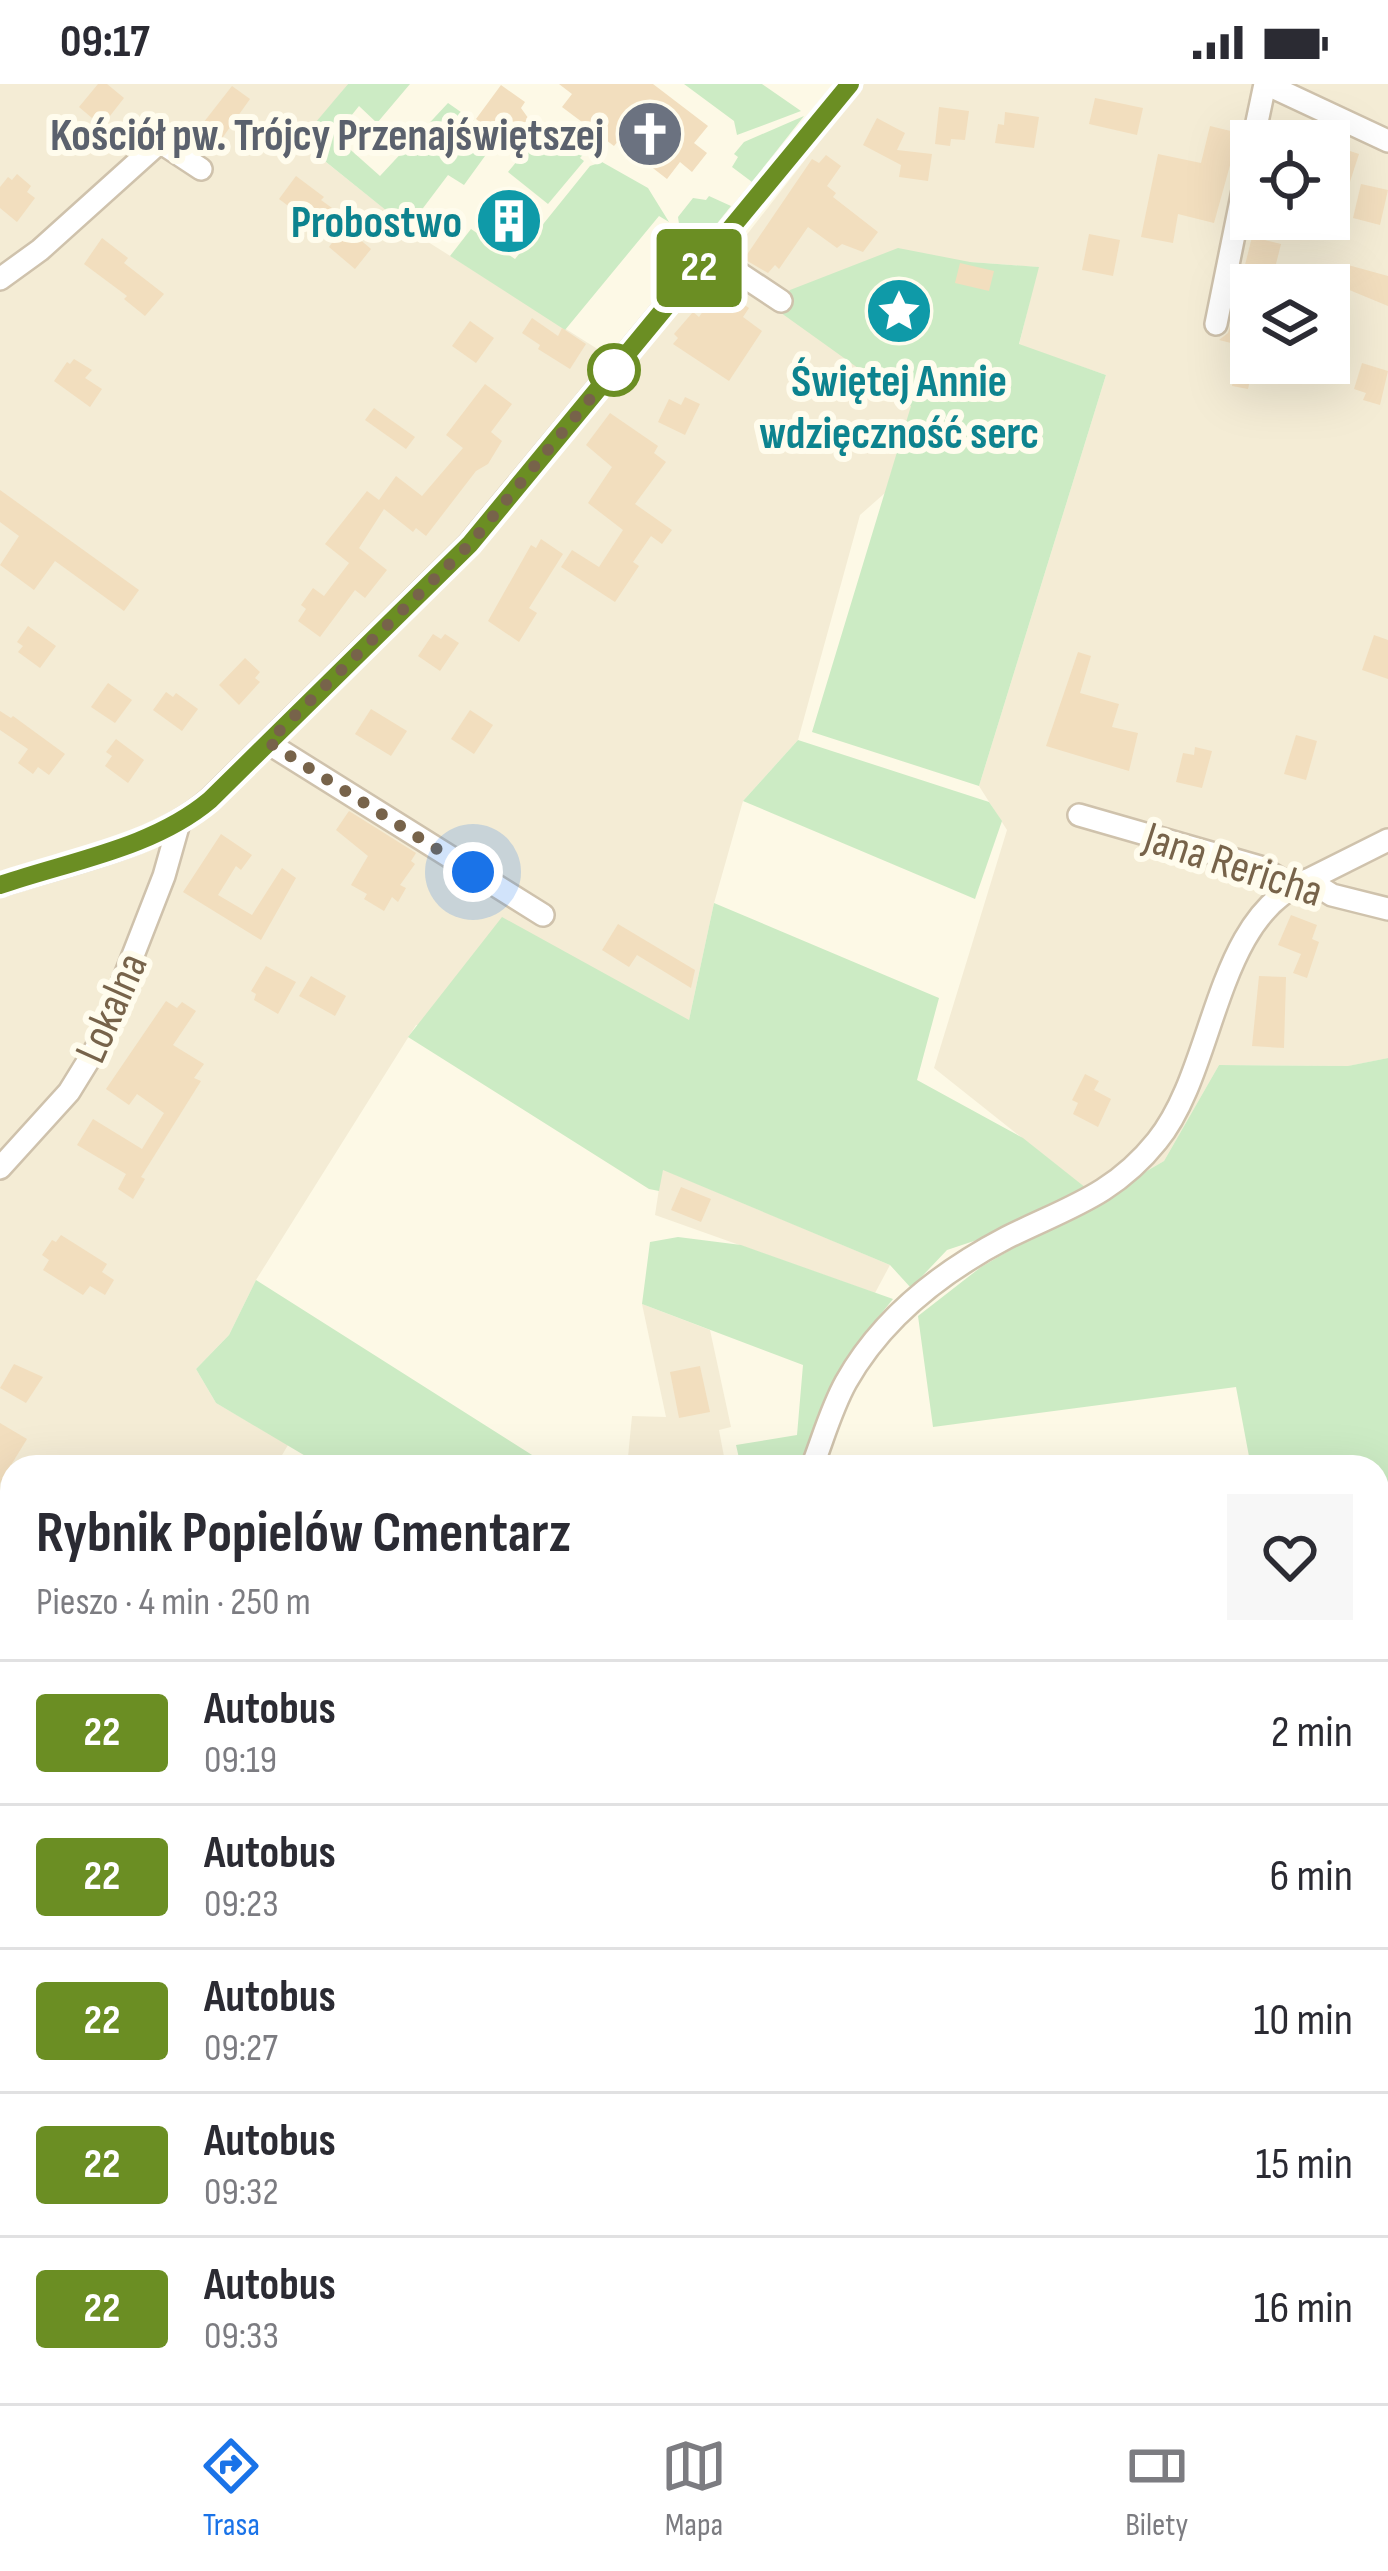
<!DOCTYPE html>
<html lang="pl">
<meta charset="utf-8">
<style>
:root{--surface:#fff;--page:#f7f7f7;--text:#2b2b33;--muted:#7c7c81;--line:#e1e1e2;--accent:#1a73e8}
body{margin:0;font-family:"Sofia Sans Condensed",sans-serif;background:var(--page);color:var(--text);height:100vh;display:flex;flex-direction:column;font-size:45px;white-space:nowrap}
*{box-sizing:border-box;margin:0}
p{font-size:39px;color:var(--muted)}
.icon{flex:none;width:66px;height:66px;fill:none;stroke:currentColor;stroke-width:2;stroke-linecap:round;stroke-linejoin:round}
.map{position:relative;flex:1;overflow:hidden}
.sheet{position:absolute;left:0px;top:1371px;width:1389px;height:948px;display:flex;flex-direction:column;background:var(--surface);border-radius:36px 36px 0 0;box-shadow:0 12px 48px #0002}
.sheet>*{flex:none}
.badge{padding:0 24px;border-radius:9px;font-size:42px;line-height:78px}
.fabs{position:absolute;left:1230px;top:36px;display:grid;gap:24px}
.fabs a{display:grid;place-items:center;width:120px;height:120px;border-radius:0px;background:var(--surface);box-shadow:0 12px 48px #0002;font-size:60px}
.you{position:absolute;width:60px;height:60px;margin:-30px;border:9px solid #fff;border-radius:50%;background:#1a73e8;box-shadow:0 0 0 18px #1a73e833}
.map>.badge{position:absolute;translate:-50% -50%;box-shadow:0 0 0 6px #fff}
.round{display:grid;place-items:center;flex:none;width:126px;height:126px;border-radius:0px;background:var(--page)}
.headline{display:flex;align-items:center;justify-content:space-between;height:204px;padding:0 36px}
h1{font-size:57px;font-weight:700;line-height:90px}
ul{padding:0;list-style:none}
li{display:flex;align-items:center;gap:36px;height:144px;padding:0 36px;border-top:3px solid var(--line)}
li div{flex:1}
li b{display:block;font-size:45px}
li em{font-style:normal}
li .badge{min-width:132px;font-weight:700;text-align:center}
.status{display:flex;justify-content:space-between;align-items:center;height:84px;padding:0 60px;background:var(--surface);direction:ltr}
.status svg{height:33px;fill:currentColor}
.menu{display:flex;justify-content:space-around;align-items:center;height:168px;border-top:3px solid var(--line);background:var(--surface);font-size:33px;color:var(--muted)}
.menu a{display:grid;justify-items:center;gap:6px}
.menu .on{color:var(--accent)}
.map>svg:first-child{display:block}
.residential{fill:#f4ecd5;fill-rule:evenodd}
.green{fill:#ccebc4}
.building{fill:#f2debe}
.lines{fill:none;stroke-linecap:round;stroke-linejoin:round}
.minor-casing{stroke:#cfc2ac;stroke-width:26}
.minor{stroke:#fff;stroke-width:21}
.line-casing{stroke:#fff;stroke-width:27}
.line{stroke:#6b8e23;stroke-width:18}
.walk{stroke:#77634a;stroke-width:12;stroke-dasharray:0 21.6}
.stop-dot{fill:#fff;stroke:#6b8e23;stroke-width:6}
.labels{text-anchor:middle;stroke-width:12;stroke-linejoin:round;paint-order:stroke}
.worship-label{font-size:45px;font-weight:bold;fill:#5b616d;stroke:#fffced;text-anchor:end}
.culture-label{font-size:45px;font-weight:bold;fill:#0d838f;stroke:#fffced;text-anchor:end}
.street-label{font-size:45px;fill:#77634a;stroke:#fffced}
</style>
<div class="status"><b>09:17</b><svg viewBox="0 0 49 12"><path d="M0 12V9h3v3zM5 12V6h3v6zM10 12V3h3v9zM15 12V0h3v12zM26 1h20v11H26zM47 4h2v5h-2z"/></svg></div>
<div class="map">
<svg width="1388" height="2319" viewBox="0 0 1388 2319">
<rect width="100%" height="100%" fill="#fdf9e6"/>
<g class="residential">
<path d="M 0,0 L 348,0 L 301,58 L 417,151 L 626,283 L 738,162 L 864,0 L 1388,0 L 1388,974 L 1349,982 L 1219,981 L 1164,1077 L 1099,1115 L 934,984 L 1007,746 L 979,702 L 1106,291 L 1019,261 L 1038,183 L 970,178 L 912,322 L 885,409 L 860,431 L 798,656 L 743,717 L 714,819 L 689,936 L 416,941 L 256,1196 L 229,1251 L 196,1285 L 216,1319 L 288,1361 L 275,1383 L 12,1383 L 12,1426 L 0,1419 ZM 1251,57 L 1329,57 L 1329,135 L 1251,135 ZM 1251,201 L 1329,201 L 1329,279 L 1251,279 Z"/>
<polygon points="662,1085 890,1181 875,1209 655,1131"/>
<polygon points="642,1220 710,1246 731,1343 719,1346 726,1383 627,1383 632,1332 666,1333"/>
<polygon points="0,1610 12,1617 12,2011 0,2003"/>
<polygon points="1377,2055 1388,2106 1388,2308 1317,2319 1086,2319 1084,2307 1377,2307"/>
<polygon points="45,2307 258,2307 255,2319 56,2319"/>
<polygon points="589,2307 751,2307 761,2319 599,2319"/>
</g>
<g class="green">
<polygon points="348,0 410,0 377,39 359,22 335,52 380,92 448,19 498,54 464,101 448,91 408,144 300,57"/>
<polygon points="684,0 762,0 801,27 737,51 734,37"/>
<polygon points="804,32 752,98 732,83 738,73 734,70 744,58"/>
<polygon points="553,41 587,66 580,74 584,77 548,120 508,88 546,42"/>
<polygon points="602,78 648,104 669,138 659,132 565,246 450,172 471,145 515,175 590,82"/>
<polygon points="709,112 731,122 700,161 680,147 678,133 693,114 706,116"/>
<polygon points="898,164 970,178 1039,183 1019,260 1106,291 979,702 812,648 911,322 777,226 790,206"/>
<polygon points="798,656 989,718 1002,737 975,815 743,717"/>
<polygon points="714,819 939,914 917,996 1023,1054 1086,1104 1001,1148 947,1166 911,1204 890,1181 663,1086 659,1107 649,1105 408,953 502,833 689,936"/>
<polygon points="1388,974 1388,2106 1377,2055 1377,1383 1251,1383 1236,1303 933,1343 918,1232 981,1183 1164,1077 1219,981 1348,982"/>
<polygon points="678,1153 741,1161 893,1215 848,1271 801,1383 741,1383 736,1361 797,1351 803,1281 642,1220 650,1158"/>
<polygon points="256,1196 551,1383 324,1383 216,1319 196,1285 229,1251"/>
<polygon points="258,2307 465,2307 475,2319 255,2319"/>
</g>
<g class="building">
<polygon points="98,0 107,0 124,14 106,37 96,29 92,34 79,23"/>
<polygon points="559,0 653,0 708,42 694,59 707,69 692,88 680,78 667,95 618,57 614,62 562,23 572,10"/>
<polygon points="501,1 525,18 521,24 531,38 514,62 476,35"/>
<polygon points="232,2 250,15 213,67 193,52"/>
<polygon points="1095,14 1143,24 1137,51 1089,40"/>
<polygon points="939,23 969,27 965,56 951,55 950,62 935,60"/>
<polygon points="1005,28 1039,33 1034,64 995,59 998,40 1004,41"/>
<polygon points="877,34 905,49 897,66 932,70 928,97 899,93 901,81 863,61"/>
<polygon points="1210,42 1239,49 1214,139 1178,130 1173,159 1141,153 1158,70 1201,79"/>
<polygon points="1329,60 1359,70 1346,110 1329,104"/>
<polygon points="826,71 841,82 827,102 836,109 833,113 878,148 863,168 842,160 837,164 808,143 779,185 775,181 768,189 744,175 812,75 819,79"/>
<polygon points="17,90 31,102 27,108 35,114 17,138 0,124 0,103 8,93 12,96"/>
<polygon points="296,92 324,113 321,116 332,124 329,129 371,165 355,185 329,163 334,156 279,115"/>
<polygon points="1361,100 1388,106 1380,141 1353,134"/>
<polygon points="506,104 542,133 512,170 476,140"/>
<polygon points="1089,150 1120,156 1113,192 1082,186"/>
<polygon points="1252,153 1281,160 1273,192 1244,185"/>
<polygon points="102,154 128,174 124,179 164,210 145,232 124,215 127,212 84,180"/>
<polygon points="960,179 994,187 989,207 955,199"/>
<polygon points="1348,181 1388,192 1388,222 1342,203"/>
<polygon points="723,199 746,216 743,220 749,224 743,233 762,247 729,297 673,260 678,254 674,250 693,228 699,233"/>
<polygon points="532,234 558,252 562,244 586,260 570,285 538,265 540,261 522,249"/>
<polygon points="1233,234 1251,238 1254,279 1248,305 1232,302 1239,268 1230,266 1231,259 1219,256 1228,249"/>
<polygon points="470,237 494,254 476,279 452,262"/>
<polygon points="74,275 92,286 85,294 102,305 90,323 54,297 67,278 70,280"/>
<polygon points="1362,279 1388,287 1380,321 1363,316 1366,309 1354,305"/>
<polygon points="485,300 512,320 491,348 502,357 488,380 476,387 426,452 416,444 413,448 384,425 359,464 387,486 365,514 355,506 320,553 298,537 306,525 301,521 313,504 324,512 349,479 325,460 367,407 379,416 396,392 422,412 463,364 446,351"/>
<polygon points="685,313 700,320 685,351 658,338 669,315 681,321"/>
<polygon points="374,324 415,353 406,365 365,336"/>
<polygon points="610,329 658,362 654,369 666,378 635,420 672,446 662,460 651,452 633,478 639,482 615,518 561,483 572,466 599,483 623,446 588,419 612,383 586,361"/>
<polygon points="0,406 139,506 124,527 55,477 34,506 0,481 19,452 0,438"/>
<polygon points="541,455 563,470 529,524 537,529 519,558 488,537 531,461 536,464"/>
<polygon points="28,542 56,562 40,584 18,568 23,562 17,558"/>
<polygon points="433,550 441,555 445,550 459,559 440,587 418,572"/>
<polygon points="1374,551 1388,556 1388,595 1362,586"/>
<polygon points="1078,568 1091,572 1080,609 1119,620 1112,643 1138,649 1129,687 1046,662"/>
<polygon points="245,574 260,588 255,594 260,598 239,621 219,601"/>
<polygon points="108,599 132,616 115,639 91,623"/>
<polygon points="166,608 173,613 176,609 198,625 182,647 153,626"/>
<polygon points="371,625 407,647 391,672 355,650"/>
<polygon points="470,626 493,641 474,670 451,655"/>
<polygon points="0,627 11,634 13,632 65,670 49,691 38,683 33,690 18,679 28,665 0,646"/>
<polygon points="1296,651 1317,657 1306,696 1284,690"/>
<polygon points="116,655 144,676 128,699 105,682 112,672 106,668"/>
<polygon points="1195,663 1212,667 1202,704 1176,698 1183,669 1194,671"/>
<polygon points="349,727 416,769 411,777 415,780 400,801 406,804 398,818 392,813 384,827 364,815 367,810 351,801 368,772 336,746"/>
<polygon points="221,750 252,771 241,786 236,782 218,811 252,831 282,784 296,794 261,856 183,808"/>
<polygon points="1291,831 1317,841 1312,855 1319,858 1307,894 1293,889 1301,870 1278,861"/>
<polygon points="618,840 695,886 691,904 637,871 629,883 602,866"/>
<polygon points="266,882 296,898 278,930 254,916 256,910 251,907"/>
<polygon points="311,892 346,912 335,932 299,912"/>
<polygon points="1259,892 1286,893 1284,964 1252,962"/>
<polygon points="166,917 177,924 182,918 196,927 173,961 204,980 194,994 201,997 141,1093 145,1095 133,1115 118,1105 126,1090 77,1061 93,1035 142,1065 164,1029 137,1010 129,1021 106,1005"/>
<polygon points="1085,990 1099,997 1094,1006 1111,1015 1098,1043 1073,1030 1078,1019 1072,1016"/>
<polygon points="681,1103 711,1115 701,1138 671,1126"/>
<polygon points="61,1151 107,1180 102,1188 114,1196 105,1211 90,1202 83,1211 43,1186 49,1176 42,1171 52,1156 56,1158"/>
<polygon points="14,1280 43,1293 26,1319 0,1304"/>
<polygon points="700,1282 710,1328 679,1334 670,1288"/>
<polygon points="0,1339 27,1355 0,1399"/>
</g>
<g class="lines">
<g class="minor-casing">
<g id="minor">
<polyline points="1266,0 1388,57"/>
<polyline points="1253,57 1265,0"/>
<polyline points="710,170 781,217"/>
<polyline points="0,195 40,166 160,58 201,85"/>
<polyline points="1216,240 1251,67"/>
<polyline points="268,659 543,831"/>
<polyline points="1079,731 1260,783 1292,802"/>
<polyline points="1308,796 1388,756"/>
<path d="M 0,801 C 69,778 154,764 210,715 L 469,460 L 850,0"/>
<polyline points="0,1084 69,1008 98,961 164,792 179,739"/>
<path d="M 812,1383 C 823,1355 831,1325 846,1298 C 882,1234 941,1188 1006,1154 C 1066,1124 1113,1112 1157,1057 C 1216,985 1214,832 1308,796 L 1332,811 L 1388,825"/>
<polyline points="0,1806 12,1814"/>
<polyline points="0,2189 12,2170"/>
</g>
</g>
<use href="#minor" class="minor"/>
</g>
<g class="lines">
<g class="line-casing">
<path id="line" d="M 0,801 C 70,777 153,764 210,716 L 470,460 L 850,0"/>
</g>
<use href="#line" class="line"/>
<polyline class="walk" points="473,788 268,658 470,460 614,286"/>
</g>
<defs>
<g id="church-disc" transform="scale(3.45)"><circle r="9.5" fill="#6b7280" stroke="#fffced"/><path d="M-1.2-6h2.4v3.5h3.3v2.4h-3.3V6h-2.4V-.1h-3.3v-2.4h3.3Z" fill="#fff"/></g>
<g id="building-disc" transform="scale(3.45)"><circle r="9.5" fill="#0f9aa8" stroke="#fffced"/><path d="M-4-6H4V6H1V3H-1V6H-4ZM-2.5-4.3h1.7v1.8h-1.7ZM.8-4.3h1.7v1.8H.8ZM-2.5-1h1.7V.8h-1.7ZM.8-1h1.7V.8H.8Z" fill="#fff"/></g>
<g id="sight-disc" transform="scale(3.45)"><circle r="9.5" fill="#0f9aa8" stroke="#fffced"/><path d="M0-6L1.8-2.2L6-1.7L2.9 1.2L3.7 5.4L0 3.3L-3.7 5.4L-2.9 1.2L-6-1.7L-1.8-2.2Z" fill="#fff"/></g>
</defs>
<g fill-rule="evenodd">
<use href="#church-disc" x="650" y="50"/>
<use href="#building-disc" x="509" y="137"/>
<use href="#sight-disc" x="899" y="227"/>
</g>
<circle class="stop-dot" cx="614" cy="286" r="24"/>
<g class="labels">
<g class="worship-label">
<text x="604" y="66">Kościół pw. Trójcy Przenajświętszej</text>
</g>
<g class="culture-label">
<text x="462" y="153">Probostwo</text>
<text x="899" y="312" text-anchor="middle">Świętej Annie<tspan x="899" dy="52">wdzięczność serc</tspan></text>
</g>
<g class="street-label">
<text transform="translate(1234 779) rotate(18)" y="16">Jana Rericha</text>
<text transform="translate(110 923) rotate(-66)" y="16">Lokalna</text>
</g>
</g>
</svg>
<div class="fabs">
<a><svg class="icon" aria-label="locate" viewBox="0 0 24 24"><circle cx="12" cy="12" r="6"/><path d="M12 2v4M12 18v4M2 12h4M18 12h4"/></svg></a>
<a><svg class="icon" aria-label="layers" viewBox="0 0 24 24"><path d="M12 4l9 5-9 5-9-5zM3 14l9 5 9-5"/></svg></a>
</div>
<div class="you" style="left:473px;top:788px"></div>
<b class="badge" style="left:699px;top:184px;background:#6b8e23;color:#fff">22</b>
<section class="sheet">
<div class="headline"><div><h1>Rybnik Popielów Cmentarz</h1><p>Pieszo · 4 min · 250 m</p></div><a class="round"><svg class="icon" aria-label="heart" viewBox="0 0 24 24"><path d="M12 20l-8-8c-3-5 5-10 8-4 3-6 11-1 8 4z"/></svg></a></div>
<ul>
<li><span class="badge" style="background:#6b8e23;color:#fff">22</span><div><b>Autobus</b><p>09:19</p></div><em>2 min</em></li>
<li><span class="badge" style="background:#6b8e23;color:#fff">22</span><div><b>Autobus</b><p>09:23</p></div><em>6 min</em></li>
<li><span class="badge" style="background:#6b8e23;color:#fff">22</span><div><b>Autobus</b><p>09:27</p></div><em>10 min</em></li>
<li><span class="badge" style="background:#6b8e23;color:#fff">22</span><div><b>Autobus</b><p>09:32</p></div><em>15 min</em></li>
<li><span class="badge" style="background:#6b8e23;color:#fff">22</span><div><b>Autobus</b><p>09:33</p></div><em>16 min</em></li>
</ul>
</section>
</div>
<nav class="menu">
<a class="on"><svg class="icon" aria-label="directions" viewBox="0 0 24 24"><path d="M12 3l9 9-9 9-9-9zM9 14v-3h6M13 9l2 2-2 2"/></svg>Trasa</a>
<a><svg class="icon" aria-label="map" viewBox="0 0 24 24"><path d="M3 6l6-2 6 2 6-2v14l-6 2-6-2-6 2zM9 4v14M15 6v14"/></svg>Mapa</a>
<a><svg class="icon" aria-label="tickets" viewBox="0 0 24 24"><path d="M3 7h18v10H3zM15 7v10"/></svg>Bilety</a>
</nav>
